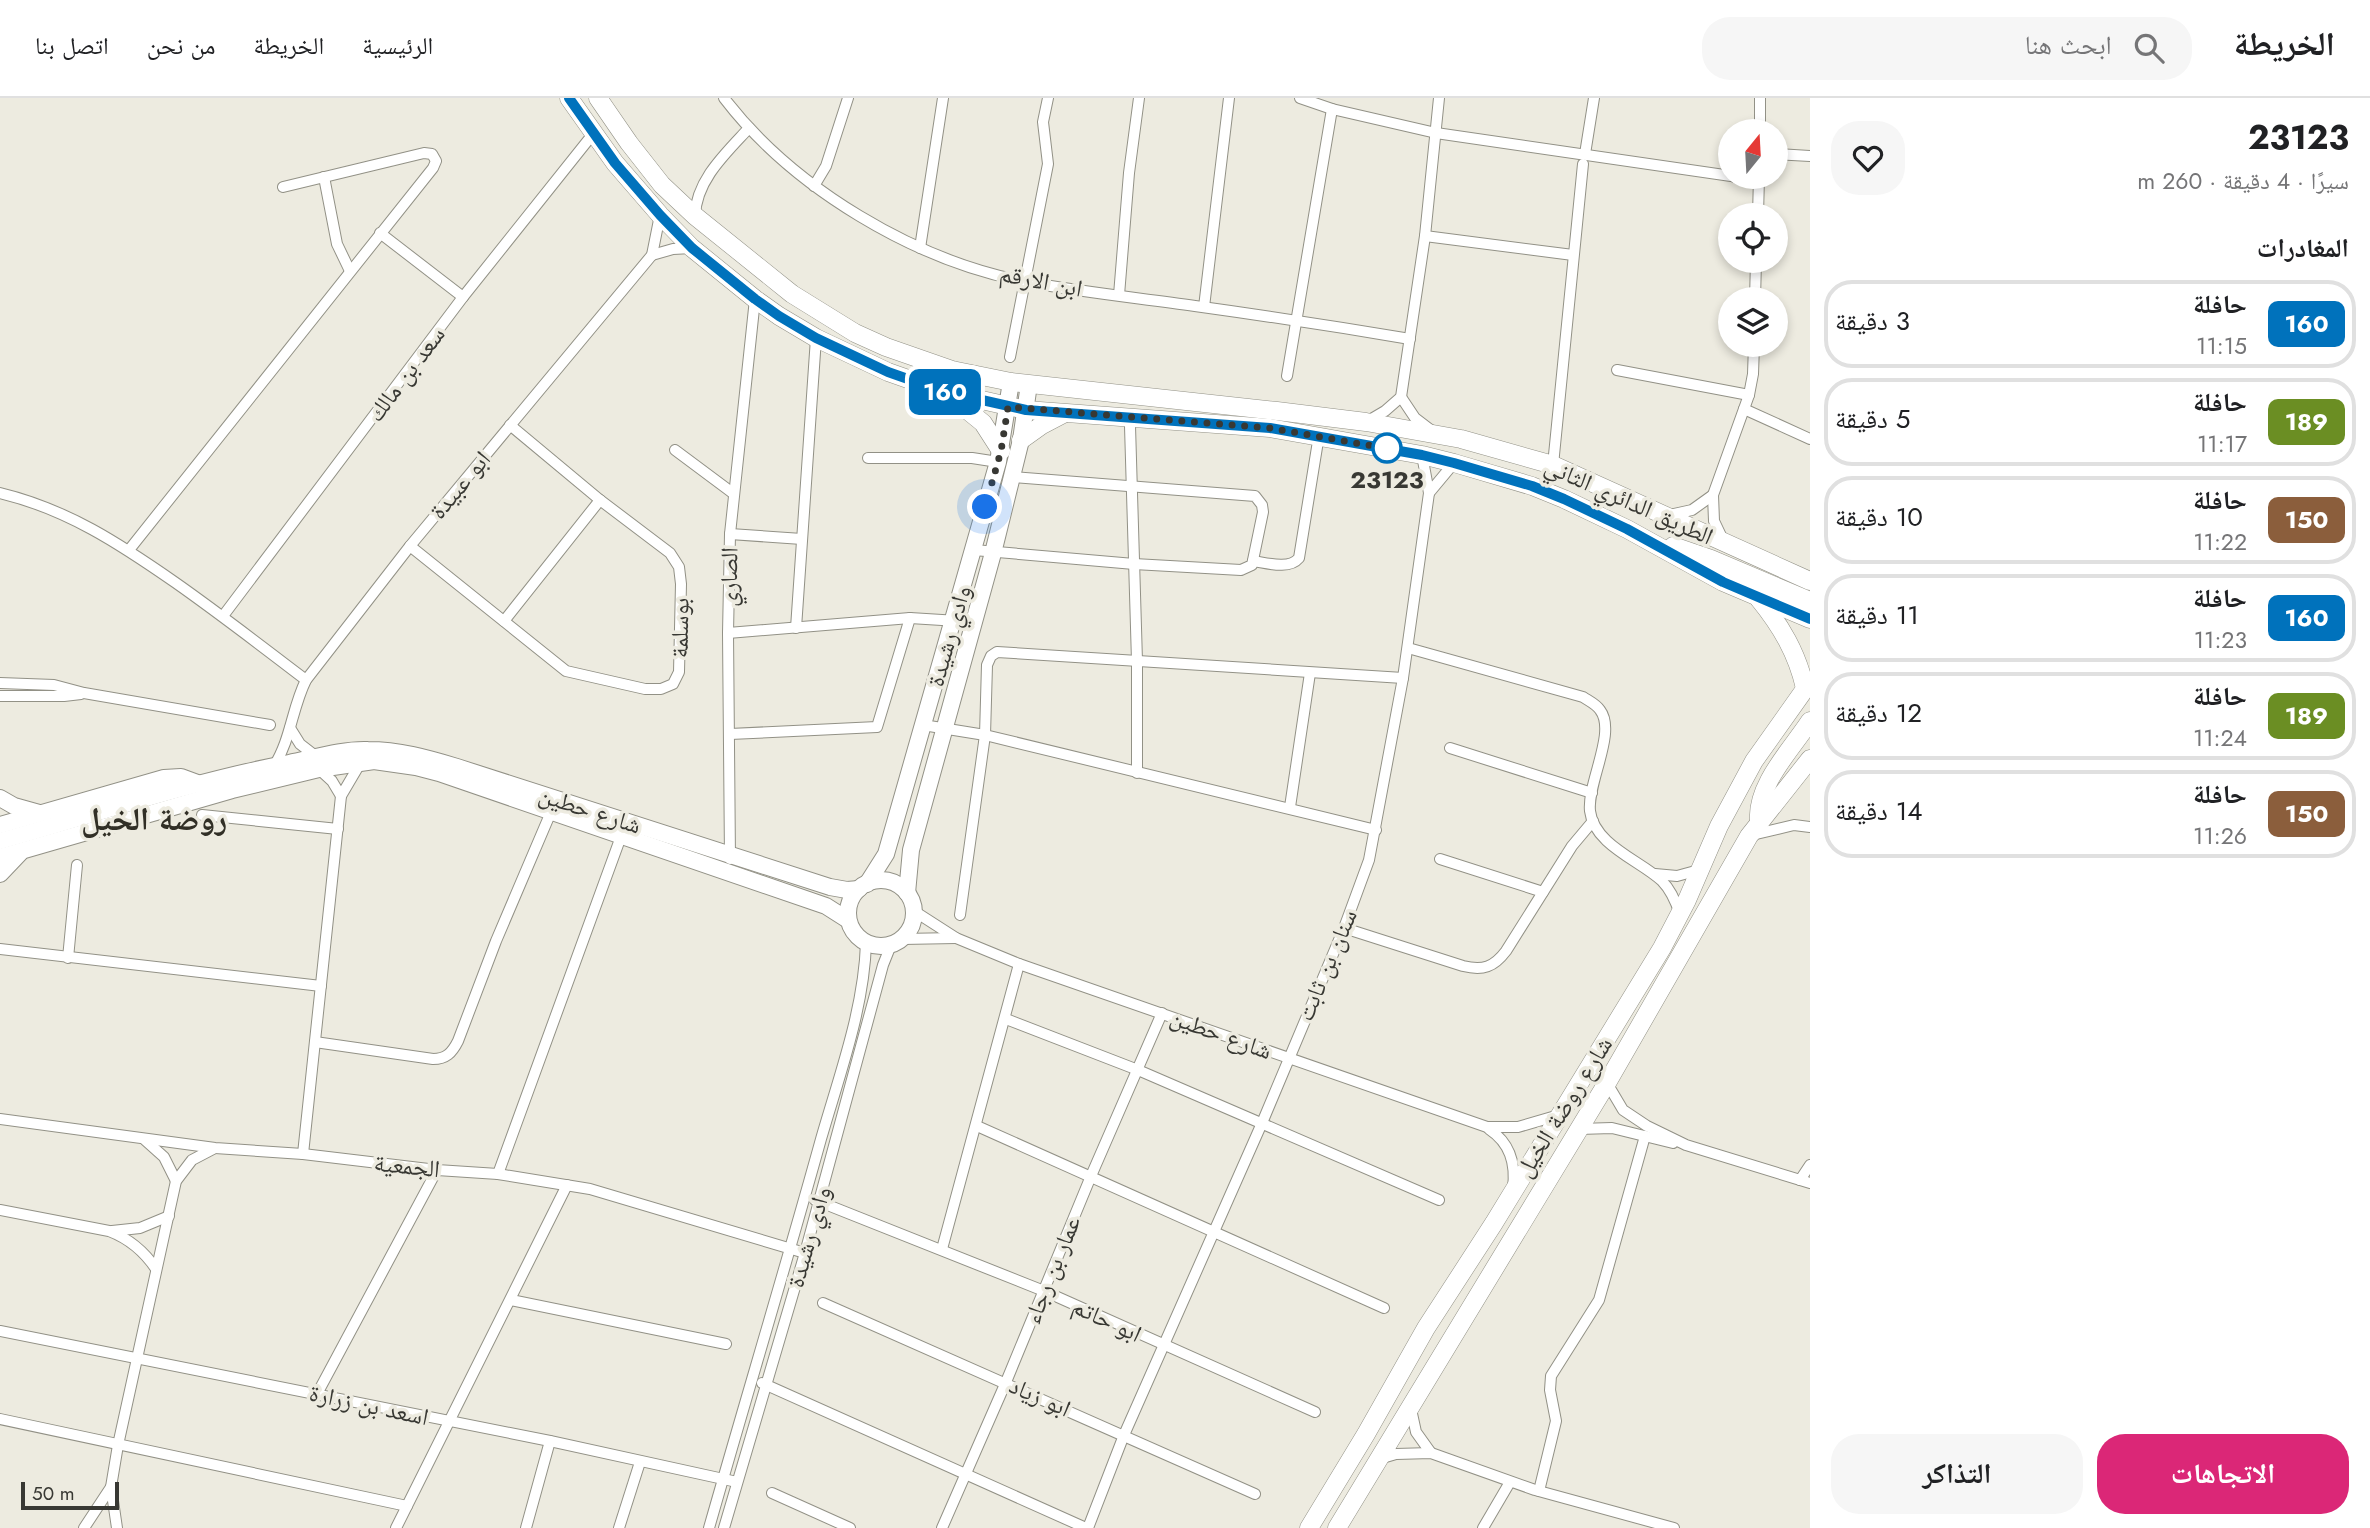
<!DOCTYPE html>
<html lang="ar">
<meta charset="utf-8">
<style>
:root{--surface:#fff;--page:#f6f6f6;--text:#202124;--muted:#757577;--line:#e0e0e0;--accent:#db2777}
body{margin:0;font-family:Jost,"Noto Naskh Arabic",sans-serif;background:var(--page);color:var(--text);direction:rtl;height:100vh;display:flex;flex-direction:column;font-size:26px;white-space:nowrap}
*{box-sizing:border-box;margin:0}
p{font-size:23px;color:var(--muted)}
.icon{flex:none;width:38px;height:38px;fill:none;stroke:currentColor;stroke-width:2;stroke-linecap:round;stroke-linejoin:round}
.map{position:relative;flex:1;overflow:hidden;direction:ltr}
.drawer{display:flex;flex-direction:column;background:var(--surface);width:560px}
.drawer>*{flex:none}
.badge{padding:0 14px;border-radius:10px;font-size:24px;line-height:46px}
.needle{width:46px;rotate:18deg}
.buttons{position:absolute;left:1718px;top:21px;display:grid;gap:14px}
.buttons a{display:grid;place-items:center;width:70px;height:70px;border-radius:50%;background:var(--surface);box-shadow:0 4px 10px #0003;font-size:35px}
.scale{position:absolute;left:21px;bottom:18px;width:98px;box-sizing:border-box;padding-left:7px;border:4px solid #383833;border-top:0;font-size:19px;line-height:24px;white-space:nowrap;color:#383833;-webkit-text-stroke:5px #edebe0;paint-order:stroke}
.you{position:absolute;width:35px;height:35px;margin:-18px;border:5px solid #fff;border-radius:50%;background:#1a73e8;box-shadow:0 0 0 10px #1a73e833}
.map>.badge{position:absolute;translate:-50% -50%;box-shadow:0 0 0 4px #fff}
h2{padding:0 21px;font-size:26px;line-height:63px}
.round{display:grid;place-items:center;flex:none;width:74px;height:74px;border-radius:28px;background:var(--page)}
.summary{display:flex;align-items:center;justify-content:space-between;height:119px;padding:0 21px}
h1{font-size:33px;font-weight:700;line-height:52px}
.primary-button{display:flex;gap:14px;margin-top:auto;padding:14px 21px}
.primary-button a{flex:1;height:80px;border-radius:28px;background:var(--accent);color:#fff;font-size:28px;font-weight:700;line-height:80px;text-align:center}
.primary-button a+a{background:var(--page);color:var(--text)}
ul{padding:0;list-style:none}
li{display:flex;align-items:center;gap:21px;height:88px;margin:0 14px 10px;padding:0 7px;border:4px solid var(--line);border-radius:28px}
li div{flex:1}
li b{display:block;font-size:26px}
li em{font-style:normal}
li .badge{min-width:77px;font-weight:700;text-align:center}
header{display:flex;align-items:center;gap:42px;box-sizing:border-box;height:98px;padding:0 35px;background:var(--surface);border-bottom:2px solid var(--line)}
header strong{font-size:33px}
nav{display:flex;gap:38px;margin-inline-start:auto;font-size:24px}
.search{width:490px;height:63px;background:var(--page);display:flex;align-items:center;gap:18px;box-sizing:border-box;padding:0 24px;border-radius:28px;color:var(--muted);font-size:26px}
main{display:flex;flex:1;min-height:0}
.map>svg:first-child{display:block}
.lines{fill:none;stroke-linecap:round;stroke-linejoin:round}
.street-casing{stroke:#929186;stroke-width:12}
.secondary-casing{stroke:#929186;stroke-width:18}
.primary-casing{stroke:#929186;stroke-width:19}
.street{stroke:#fff;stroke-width:10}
.secondary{stroke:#fff;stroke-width:16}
.primary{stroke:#fff;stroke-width:18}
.line-casing{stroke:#fff;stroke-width:16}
.line{stroke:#0072bc;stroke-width:10}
.walk{stroke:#383833;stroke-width:7;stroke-dasharray:0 12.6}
.stop-dot{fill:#fff;stroke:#0072bc;stroke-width:3.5}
.labels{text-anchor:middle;stroke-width:7;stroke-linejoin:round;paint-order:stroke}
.street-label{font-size:24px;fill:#383833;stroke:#edebe0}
.stop-label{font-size:24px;font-weight:bold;fill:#383833;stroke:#edebe0}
.district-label{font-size:32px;font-weight:bold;fill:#312f26;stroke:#edebe0}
</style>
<header>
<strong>الخريطة</strong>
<div class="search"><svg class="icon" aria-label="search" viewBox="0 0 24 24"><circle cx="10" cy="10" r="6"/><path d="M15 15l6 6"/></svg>ابحث هنا</div>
<nav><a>الرئيسية</a><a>الخريطة</a><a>من نحن</a><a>اتصل بنا</a></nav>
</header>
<main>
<section class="drawer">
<div class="summary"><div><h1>23123</h1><p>سيرًا · 4 دقيقة · 260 m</p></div><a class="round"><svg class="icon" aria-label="heart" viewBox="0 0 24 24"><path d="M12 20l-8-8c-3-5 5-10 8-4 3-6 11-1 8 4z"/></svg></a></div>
<h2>المغادرات</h2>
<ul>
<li><span class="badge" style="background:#0072bc;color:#fff">160</span><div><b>حافلة</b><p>11:15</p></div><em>3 دقيقة</em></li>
<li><span class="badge" style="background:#6b8e23;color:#fff">189</span><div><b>حافلة</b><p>11:17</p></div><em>5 دقيقة</em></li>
<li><span class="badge" style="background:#8b5e3c;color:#fff">150</span><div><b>حافلة</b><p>11:22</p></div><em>10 دقيقة</em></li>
<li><span class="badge" style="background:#0072bc;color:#fff">160</span><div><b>حافلة</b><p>11:23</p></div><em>11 دقيقة</em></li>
<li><span class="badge" style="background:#6b8e23;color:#fff">189</span><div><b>حافلة</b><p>11:24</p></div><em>12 دقيقة</em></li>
<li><span class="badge" style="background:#8b5e3c;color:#fff">150</span><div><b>حافلة</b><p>11:26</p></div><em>14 دقيقة</em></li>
</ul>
<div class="primary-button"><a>الاتجاهات</a><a>التذاكر</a></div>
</section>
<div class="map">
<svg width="1810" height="1430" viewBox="0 0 1810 1430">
<rect width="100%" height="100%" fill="#edebe0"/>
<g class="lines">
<g class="street-casing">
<g id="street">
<path d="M 724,0 C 793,90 915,163 1027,184 C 1082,194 1139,200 1195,208 C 1267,218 1339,229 1410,241"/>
<polyline points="1300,0 1332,11 1436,35 1731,78"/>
<polyline points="1760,0 1760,33"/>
<polyline points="1585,56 1594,0"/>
<polyline points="1776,56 1810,58"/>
<polyline points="324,79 337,146 350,173"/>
<polyline points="1734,79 1759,83"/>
<polyline points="814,88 826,68 848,0"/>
<polyline points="1758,117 1759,79"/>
<path d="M 695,118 C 696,82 726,55 749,30"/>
<polyline points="380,135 463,199"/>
<polyline points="1425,138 1573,157"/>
<polyline points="920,150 943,0"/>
<polyline points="652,157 673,151 692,150"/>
<polyline points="1119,197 1129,75 1139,0"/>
<polyline points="1755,201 1756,163"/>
<polyline points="1204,209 1229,0"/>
<polyline points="1010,259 1048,66 1043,24 1048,0"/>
<polyline points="1617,272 1749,297"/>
<polyline points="1287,278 1332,11"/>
<polyline points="1401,299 1415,320 1432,333"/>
<polyline points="1744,311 1810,341"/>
<polyline points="1368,323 1385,313 1401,299 1425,138 1439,0"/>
<polyline points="1130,328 1137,563 1137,675"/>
<polyline points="675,352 734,396"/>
<polyline points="868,360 972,360 998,364"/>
<polyline points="1553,367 1583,66"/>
<path d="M 0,395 C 67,411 120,446 176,485 C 220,516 263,549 306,582"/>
<polyline points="1429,395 1454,365"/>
<polyline points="1669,417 1692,412 1713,397"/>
<polyline points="730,436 802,441"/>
<polyline points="1724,444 1714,423 1713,397 1749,297 1753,276 1754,247"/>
<polyline points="410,448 566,573 645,591 661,591 673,586 679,574 681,486 679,469 670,455 600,402 510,327"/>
<polyline points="129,452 433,70 436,63 432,56 424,55 283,89"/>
<polyline points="974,452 1134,466 1241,472 1252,467 1263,414 1262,407 1255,398 1012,379"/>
<path d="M 1253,463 C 1267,465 1289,472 1299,460 L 1319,337"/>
<polyline points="223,518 463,199 593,36"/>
<polyline points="504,523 600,402"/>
<polyline points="796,530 816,240"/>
<polyline points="728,535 910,520 974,524"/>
<path d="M 1408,550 L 1583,599 C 1589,603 1596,606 1600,612 C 1617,634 1587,685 1590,713 C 1594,747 1641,763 1662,783 C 1671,792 1676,804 1680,816"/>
<polyline points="0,585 54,587 84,595 270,627"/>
<polyline points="0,598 64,598 81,596"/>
<polyline points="923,627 985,637 1376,732"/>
<polyline points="290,630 300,646 318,660"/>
<polyline points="730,636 877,629 910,520"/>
<polyline points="1450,650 1592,695"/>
<path d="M 274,668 C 291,641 292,610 306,582 L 410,448 L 652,157 L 660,117"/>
<polyline points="319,671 332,683 341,698"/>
<polyline points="1290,709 1310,575"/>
<polyline points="202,717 338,731"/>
<polyline points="1752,737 1794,727 1810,729"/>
<polyline points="730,761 728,535 730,436 755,201"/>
<polyline points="1440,761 1543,794"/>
<polyline points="1655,776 1677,778 1699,772"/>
<polyline points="914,813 956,840 1019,866 1487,1029 1518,1029 1559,1017"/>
<polyline points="960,817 985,637 987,567 991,558 997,554 1403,580"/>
<path d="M 1344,830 L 1463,868 C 1483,873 1494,869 1506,853 L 1572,748 L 1593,723"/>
<polyline points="902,841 956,840"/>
<polyline points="0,851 321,888"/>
<polyline points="68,860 77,767"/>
<polyline points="1006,921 1138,972 1439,1102"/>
<path d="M 315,944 L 433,961 C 446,961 452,955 458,943 L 496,843 L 551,714"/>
<polyline points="1607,985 1623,1012 1647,1028 1686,1047 1810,1085"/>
<polyline points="0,1021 215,1050 303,1056 437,1072 498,1076 590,1091 805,1155"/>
<polyline points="977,1028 1384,1210"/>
<path d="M 1489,1031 C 1510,1045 1516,1065 1513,1090"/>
<polyline points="1579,1031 1612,1030 1673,1045"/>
<polyline points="145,1042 164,1059 176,1083"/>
<polyline points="303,1056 341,698 361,664"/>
<polyline points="498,1076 623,733"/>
<polyline points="1800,1082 1810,1067"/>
<polyline points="815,1102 1044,1193 1315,1314"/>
<path d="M 0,1112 L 109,1133 C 130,1141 144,1153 156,1171"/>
<polyline points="112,1133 140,1130 169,1118"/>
<polyline points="942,1151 1019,866"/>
<polyline points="511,1202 726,1246"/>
<polyline points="823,1205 1255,1396"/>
<polyline points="0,1233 550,1343 737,1384"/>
<polyline points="762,1285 1086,1430"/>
<polyline points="317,1296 437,1072"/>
<polyline points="1411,1311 1416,1334 1431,1355"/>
<polyline points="0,1321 407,1408"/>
<polyline points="1379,1361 1396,1356 1431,1355 1535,1392 1674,1430"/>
<polyline points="1539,1393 1556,1323 1550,1292 1551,1278 1599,1202 1645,1038"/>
<polyline points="772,1395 850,1430"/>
<polyline points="84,1430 111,1389"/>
<polyline points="117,1430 111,1389 118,1347 176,1083 192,1062 213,1051"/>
<polyline points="396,1430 567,1087"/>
<polyline points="526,1430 550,1343"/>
<polyline points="619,1430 640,1364"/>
<path d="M 709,1430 C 746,1300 785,1171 821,1041 C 839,978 864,911 866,845"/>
<polyline points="724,1430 805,1155 883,867 891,847"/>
<polyline points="942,1430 1006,1284 1091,1078 1162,915"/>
<polyline points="1088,1430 1124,1337 1262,1025 1344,830 1369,762 1403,580 1429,395 1422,357"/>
<polyline points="1483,1430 1510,1384"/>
</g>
</g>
<g class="secondary-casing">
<g id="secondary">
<polyline points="0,700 14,708 39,715"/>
<polyline points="0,727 164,680 181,679 200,686"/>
<path d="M 0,743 C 96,716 191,684 289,665 C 314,660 342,651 368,652 C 399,652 427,660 457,669 L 830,789 L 847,792 L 859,791"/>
<polyline points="0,759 232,692 319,671 374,663 416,669 439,675 826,808 848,822"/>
<polyline points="0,776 20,755"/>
<circle cx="881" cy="815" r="33"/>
<polyline points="867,786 886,756 998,364 1011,284"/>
<polyline points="907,795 911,752 993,455 1021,342 1029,286"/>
</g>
</g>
<g class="primary-casing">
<g id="primary">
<polyline points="569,0 615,65 660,117 692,150 755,201 779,218 816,240 888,274 942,293 1026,312 1270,330 1422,357 1454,365 1532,388 1564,401 1627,431 1723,484 1810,521"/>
<polyline points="598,0 629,45 662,87 695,118 792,196 855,235 886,249 952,272 1011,284 1277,313 1366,324 1461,341 1553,367 1810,483"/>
<polyline points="951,299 983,325 1001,353"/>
<polyline points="1021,342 1042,327 1063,316"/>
<polyline points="1673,448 1711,461 1810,503"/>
<path d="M 1759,501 C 1781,528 1797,555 1805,590"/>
<path d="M 1759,723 C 1756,687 1791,652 1810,623"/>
<polyline points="1309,1430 1366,1336 1426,1230 1494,1125 1662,850 1687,802 1719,728 1754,663 1810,584"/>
<polyline points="1337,1430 1607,985 1749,738 1810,661"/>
</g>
</g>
<use href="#street" class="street"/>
<use href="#secondary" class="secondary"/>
<use href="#primary" class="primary"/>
</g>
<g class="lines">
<g class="line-casing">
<polyline id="line" points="569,0 615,65 660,117 692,150 755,201 779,218 816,240 888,274 942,293 1026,312 1270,330 1422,357 1454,365 1532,388 1564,401 1627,431 1723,484 1810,521"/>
</g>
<use href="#line" class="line"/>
<polyline class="walk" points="985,409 1001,353 1008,309 1270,330 1396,352 1387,350"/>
</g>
<circle class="stop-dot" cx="1387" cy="350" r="14"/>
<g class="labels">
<g class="street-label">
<text transform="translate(1041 183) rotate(11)" y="8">ابن الارقم</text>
<text transform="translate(406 276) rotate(-53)" y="8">سعد بن مالك</text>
<text transform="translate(460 387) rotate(-50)" y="8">ابو عبيدة</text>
<text transform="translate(1629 403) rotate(24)" y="8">الطريق الدائري الثاني</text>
<text transform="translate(729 479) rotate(-89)" y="8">الصاري</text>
<text transform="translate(680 530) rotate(-89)" y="8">بوسلمة</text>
<text transform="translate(949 538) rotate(-74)" y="8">وادي رشيدة</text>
<text transform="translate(590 712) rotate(18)" y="8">شارع حطين</text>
<text transform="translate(1327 867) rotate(-67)" y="8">سنان بن ثابت</text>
<text transform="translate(1221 936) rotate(20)" y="8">شارع حطين</text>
<text transform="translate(1564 1009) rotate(-58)" y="8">شارع روضة الخيل</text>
<text transform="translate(407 1068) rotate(6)" y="8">الجمعية</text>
<text transform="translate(809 1139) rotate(-74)" y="8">وادي رشيدة</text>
<text transform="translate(1052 1172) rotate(-68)" y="8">عمار بن رجاء</text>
<text transform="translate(1107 1222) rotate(25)" y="8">ابو حاتم</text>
<text transform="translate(1040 1299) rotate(24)" y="8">ابو زياد</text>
<text transform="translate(369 1307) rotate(12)" y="8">اسعد بن زرارة</text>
</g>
<g class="stop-label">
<text x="1387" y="390">23123</text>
</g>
<g class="district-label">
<text x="154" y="732">روضة الخيل</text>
</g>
</g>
</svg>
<div class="buttons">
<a><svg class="needle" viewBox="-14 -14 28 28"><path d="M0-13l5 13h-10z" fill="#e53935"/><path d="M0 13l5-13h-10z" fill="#757577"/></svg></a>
<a><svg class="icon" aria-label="locate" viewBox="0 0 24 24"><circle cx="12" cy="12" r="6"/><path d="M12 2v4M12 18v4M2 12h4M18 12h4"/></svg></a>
<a><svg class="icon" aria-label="layers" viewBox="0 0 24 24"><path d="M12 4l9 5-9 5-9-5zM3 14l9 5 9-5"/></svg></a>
</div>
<div class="scale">50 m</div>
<div class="you" style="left:985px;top:409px"></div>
<b class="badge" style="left:945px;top:294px;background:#0072bc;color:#fff">160</b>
</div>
</main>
